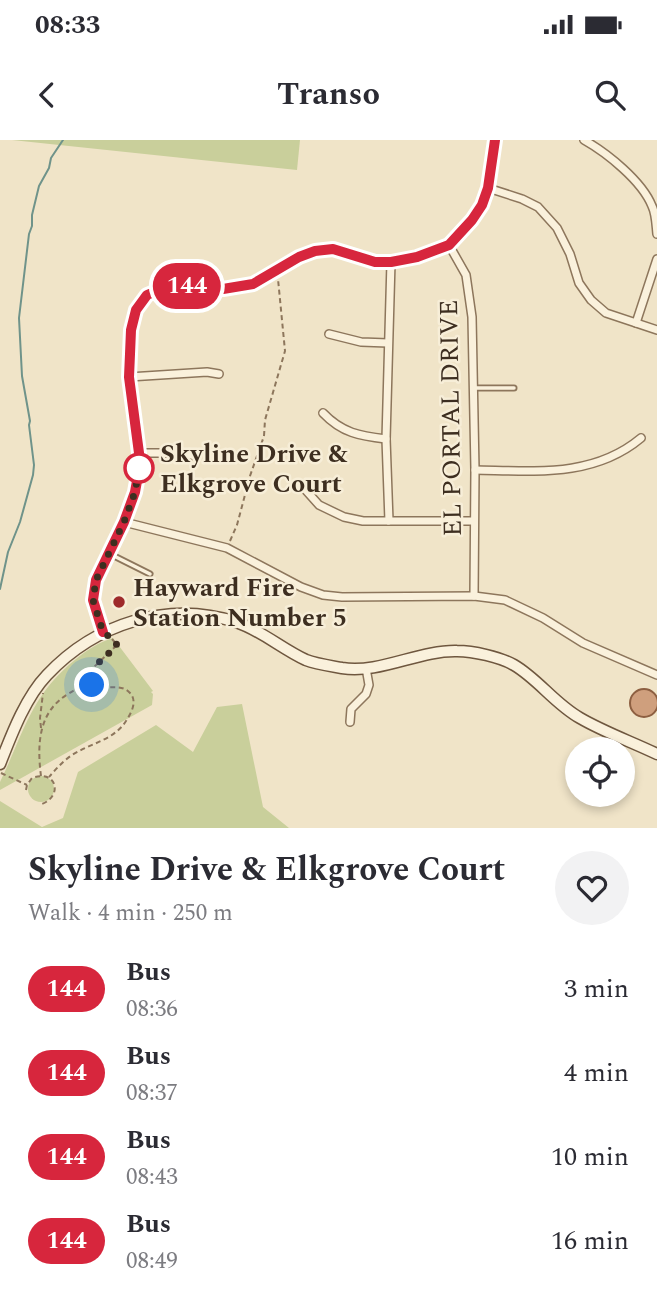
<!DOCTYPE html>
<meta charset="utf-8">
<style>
:root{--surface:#fff;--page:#f2f2f3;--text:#2b2b33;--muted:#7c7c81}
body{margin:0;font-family:Spectral,serif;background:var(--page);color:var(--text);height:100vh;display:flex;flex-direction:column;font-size:26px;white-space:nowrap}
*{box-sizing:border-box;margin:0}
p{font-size:23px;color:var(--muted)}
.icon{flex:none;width:38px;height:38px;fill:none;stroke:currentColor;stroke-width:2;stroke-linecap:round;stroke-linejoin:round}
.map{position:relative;height:688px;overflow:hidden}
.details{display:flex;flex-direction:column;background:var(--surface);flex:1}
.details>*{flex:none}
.badge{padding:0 14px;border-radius:23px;font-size:24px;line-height:46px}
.buttons{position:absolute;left:565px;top:597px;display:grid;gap:14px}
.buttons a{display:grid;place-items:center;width:70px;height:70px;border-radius:50%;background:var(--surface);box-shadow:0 4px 10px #0003;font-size:35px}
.you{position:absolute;width:35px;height:35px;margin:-18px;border:5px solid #fff;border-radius:50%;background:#1a73e8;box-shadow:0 0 0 10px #1a73e833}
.map>.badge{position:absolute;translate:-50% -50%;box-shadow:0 0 0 4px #fff}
.round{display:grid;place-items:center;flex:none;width:74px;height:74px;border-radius:37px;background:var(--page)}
.head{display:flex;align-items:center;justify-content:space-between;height:119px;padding:0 28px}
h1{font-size:33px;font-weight:700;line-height:52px}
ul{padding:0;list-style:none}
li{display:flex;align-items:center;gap:21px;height:84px;padding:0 28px}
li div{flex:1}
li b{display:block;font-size:26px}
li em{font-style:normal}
li .badge{min-width:77px;font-weight:700;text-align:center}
.status{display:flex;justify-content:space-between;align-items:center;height:49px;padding:0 35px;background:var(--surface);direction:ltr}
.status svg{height:19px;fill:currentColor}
header{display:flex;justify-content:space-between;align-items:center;height:91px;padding:0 28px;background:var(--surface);font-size:32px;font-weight:700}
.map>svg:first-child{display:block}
.green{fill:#c9cf9b}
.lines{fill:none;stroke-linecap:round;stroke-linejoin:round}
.stream{stroke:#6f938a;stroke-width:2}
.building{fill:#cf9f7d;stroke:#8d5f41;stroke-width:2}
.service-casing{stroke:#8d765c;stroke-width:7}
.minor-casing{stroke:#8d765c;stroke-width:10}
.secondary-casing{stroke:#6f573f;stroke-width:13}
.path{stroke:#8d765c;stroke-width:2;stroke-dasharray:5 3.5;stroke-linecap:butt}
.service{stroke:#faf1dc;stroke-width:3.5}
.minor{stroke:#faf1dc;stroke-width:7}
.secondary{stroke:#faf1dc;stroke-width:10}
.line-casing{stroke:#fff;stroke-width:16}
.line{stroke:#d7263d;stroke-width:10}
.walk{stroke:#3d2e20;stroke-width:7;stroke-dasharray:0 12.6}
.stop-dot{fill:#fff;stroke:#d7263d;stroke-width:3.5}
.poi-dot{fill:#9e2a2b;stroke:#f7eed8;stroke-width:2.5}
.labels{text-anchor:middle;stroke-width:5;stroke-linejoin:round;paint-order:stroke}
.street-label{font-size:26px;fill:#3d2e20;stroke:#f7eed8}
.stop-label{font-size:26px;font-weight:bold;fill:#3d2e20;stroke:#f7eed8;text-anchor:start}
.poi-label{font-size:26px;font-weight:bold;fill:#3d2e20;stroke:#f7eed8;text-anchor:start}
</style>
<div class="status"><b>08:33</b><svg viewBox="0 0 49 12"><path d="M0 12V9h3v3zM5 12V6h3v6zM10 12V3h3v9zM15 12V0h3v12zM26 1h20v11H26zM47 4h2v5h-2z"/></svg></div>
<header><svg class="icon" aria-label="back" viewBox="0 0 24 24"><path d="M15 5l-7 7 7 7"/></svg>Transo<svg class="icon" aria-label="search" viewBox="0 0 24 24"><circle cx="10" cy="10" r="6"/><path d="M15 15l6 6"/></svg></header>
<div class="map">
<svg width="657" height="688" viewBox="0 0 657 688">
<rect width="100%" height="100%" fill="#f0e4c8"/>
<g class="green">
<polygon points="12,0 300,0 297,30"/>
<path d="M 113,498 L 153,551 L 151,552 L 153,554 L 152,565 L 0,650 L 0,642 C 24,593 30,556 76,519 C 87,510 99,502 113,498 Z"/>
<polygon points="242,564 263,667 289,688 0,688 0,661 42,687 63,678 78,632 156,585 193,612 217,567"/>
<circle cx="41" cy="649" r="13"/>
</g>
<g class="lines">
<polyline class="stream" points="0,449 8,412 20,382 33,335 34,325 29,285 30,281 22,236 19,178 29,94 32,86 32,75 39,46 49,28 51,18 63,0"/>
</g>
<circle class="building" cx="644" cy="563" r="14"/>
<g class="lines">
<g class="service-casing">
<g id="service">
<polyline points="475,248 514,248"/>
<polyline points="110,414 150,434"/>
</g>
</g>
<g class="minor-casing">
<g id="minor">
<path d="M 584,0 C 607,13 642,41 652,66 C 656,74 656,85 657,94"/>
<polyline points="488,48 522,59 538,67 557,88 570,114 579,143 591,160 606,173 657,190"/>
<polyline points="449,105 466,135 472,177 475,330 474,456"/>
<polyline points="636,183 657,119"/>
<polyline points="329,194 361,202 388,203"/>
<polyline points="129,237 207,232 219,234"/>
<path d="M 323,273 C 342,293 360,296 386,299"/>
<polyline points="139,313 182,313 196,316"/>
<path d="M 475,330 C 534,331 593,338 641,298"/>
<polyline points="302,346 319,365 344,377 363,381 474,381"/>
<polyline points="389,381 386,299 391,122"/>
<polyline points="124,382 227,408 301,447 323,455 342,457 474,456 505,460 543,478 583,503 657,535"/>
<polyline points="103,492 93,460 96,440 124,382 135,352 139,330 139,313 129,237 131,190 136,171 147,155 166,147 184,146 223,149 253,144 299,118 315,111 333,109 375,122 391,122 417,117 449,105 472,80 482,65 488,48 495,0"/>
<polyline points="350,582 351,569 366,554 369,545 366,528"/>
</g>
</g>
<g class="secondary-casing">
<path id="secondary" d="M 0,624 C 11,596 25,558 47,535 C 95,484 167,460 236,482 C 261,490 282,509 306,520 C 316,524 331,526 342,528 C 380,534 419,510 457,511 C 473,511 500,517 514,525 C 538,539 555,564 580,578 C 604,592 632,602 657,614"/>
</g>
<g class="path">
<polyline points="230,401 237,385 250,336 264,296 265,280 285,211 278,139"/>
<polyline points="92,543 94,527 117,505 112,499"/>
<polyline points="41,588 40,578 43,553"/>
<polyline points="1,633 27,645"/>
<path d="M 41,636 C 37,605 38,572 68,554 C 82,545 87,545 103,547 C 112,548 122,545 129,552 C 138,560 132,572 126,581 C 114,600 91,603 72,615 C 63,621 56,629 49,637"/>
<path d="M 26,650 L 27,645 L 32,638 C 57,629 63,656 42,664"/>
</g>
<use href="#service" class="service"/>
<use href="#minor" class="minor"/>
<use href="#secondary" class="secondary"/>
</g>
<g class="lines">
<g class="line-casing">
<polyline id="line" points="103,492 93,460 96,440 124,382 135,352 139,330 139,313 129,237 130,214 131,190 136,170 147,155 166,147 184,146 223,149 253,144 299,117 315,111 333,109 375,122 391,122 417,117 449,105 472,80 482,65 488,48 495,0"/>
</g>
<use href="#line" class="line"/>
<path class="walk" d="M 92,545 C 91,522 104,520 117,505 L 114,500 L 103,492 L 93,460 L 96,440 L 124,382 L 135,352 L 139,328"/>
</g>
<circle class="stop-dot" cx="139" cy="328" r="14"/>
<circle class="poi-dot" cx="119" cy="462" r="7"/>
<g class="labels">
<g class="street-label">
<text transform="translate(450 278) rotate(-91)" y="9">EL PORTAL DRIVE</text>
</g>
<g class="stop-label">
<text x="160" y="322">Skyline Drive &amp;<tspan x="160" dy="30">Elkgrove Court</tspan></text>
</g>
<g class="poi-label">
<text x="133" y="456">Hayward Fire<tspan x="133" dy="30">Station Number 5</tspan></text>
</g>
</g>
</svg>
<div class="buttons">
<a><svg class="icon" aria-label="locate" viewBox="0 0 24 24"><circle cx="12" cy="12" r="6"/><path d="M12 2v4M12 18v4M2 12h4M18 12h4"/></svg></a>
</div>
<div class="you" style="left:92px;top:545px"></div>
<b class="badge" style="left:187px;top:146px;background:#d7263d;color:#fff">144</b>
</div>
<section class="details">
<div class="head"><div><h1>Skyline Drive &amp; Elkgrove Court</h1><p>Walk · 4 min · 250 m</p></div><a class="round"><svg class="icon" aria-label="heart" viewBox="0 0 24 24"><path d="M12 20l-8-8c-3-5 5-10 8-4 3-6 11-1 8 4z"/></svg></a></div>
<ul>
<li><span class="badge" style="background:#d7263d;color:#fff">144</span><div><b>Bus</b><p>08:36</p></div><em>3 min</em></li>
<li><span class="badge" style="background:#d7263d;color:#fff">144</span><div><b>Bus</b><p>08:37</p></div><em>4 min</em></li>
<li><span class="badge" style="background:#d7263d;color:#fff">144</span><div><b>Bus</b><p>08:43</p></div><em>10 min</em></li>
<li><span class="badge" style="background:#d7263d;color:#fff">144</span><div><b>Bus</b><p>08:49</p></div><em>16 min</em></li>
</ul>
</section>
